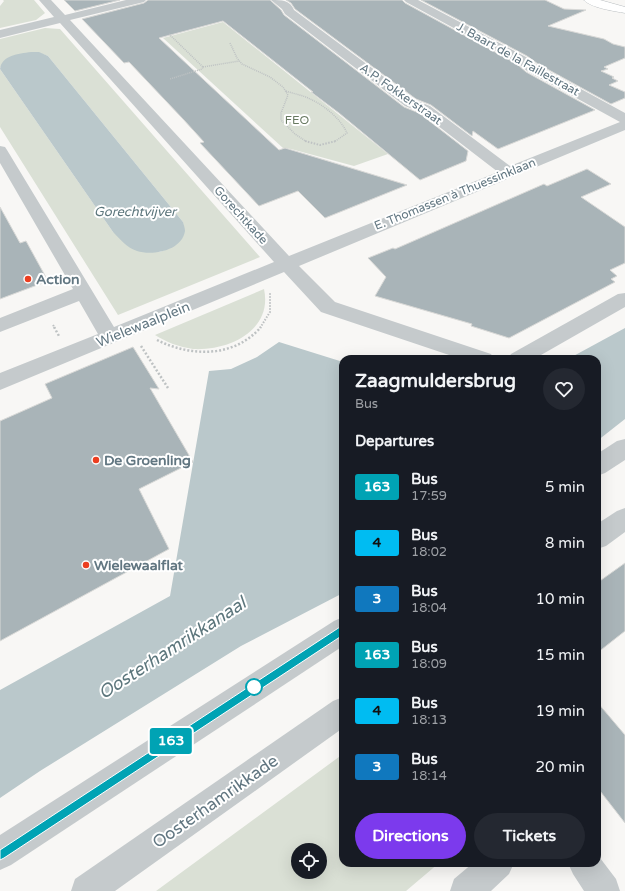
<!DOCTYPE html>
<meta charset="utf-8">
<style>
:root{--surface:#171b24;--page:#242831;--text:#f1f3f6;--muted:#9ea1a6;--accent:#7c3aed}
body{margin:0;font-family:"Varela Round",sans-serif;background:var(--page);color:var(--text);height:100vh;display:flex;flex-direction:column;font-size:15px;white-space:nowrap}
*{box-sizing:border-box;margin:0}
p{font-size:13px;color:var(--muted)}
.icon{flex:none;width:22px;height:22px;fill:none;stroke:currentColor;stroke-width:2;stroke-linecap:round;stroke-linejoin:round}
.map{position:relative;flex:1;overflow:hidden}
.panel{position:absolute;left:339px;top:355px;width:262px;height:512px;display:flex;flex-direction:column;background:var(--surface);border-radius:12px;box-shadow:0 4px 16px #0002}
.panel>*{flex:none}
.badge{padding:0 8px;border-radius:3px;font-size:14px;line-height:26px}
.controls{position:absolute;left:291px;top:843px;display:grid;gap:8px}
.controls a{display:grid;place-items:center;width:36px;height:36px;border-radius:50%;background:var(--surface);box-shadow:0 4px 16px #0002;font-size:20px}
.map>.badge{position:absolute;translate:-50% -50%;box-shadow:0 0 0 2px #fff}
h2{padding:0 16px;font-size:15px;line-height:36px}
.round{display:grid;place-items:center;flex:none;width:42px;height:42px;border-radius:21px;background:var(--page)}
.headline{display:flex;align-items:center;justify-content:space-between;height:68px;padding:0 16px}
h1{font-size:19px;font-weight:700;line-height:30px}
.action{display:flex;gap:8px;margin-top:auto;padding:8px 16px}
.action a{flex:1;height:46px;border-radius:24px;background:var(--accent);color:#fff;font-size:16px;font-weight:700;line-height:46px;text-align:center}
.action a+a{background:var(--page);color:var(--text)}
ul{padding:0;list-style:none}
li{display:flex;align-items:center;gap:12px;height:56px;padding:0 16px}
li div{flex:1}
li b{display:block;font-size:15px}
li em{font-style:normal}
li .badge{min-width:44px;font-weight:700;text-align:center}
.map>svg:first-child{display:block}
.green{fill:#dae0d5;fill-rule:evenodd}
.water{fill:#bac8cb}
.building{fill:#a9b4b8;stroke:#d9d9d7}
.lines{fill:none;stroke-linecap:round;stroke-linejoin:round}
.major-casing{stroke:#b8bdc0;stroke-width:1}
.path-far2{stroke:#bec2c3;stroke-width:1.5;stroke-dasharray:1 1;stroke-linecap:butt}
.path-far1{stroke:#bec2c3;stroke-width:2;stroke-dasharray:1.5 1.5;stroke-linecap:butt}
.path{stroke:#bec2c3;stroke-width:2.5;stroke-dasharray:2 2;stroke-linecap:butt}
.minor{fill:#c5cacc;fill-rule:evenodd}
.major{fill:#fff;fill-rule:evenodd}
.line{fill:#00a3b4;stroke:#fff}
.poi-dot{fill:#ec3e20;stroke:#fff;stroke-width:1.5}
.stop-dot{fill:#fff;stroke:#00a3b4;stroke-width:2}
.labels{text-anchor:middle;stroke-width:4;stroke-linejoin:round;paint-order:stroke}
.far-street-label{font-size:12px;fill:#617681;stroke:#fff}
.far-park-label{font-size:12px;fill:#677960;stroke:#fff}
.far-water-label{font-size:13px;font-style:italic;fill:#5c767c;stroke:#fff}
.poi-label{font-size:14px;font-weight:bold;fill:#617681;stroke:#fff;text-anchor:start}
.street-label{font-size:14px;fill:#617681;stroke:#fff}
.near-street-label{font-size:17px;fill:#617681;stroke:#fff}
.near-water-label{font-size:18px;font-style:italic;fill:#5c767c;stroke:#fff}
</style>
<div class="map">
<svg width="625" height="891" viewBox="0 0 625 891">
<rect width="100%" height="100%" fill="#f8f7f5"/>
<g class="green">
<polygon points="3,0 34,0 45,13 36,20 0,28 0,6 4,1"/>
<polygon points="223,22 388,154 354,166 291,149 283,148 163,38"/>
<path d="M 45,28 L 60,29 L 260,257 L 118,315 L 0,127 L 0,69 L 113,232 L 160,252 C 176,246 186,241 183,222 L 48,56 C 28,47 18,58 0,67 L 0,39 Z"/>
<path d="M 264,289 C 273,331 228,351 193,349 C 179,347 166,342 155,335 Z"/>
<path d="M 343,754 L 343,863 L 439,863 L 406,891 L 156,891 ZM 298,850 L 320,850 L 320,872 L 298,872 Z"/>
</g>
<g class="water">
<path d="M 31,52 L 39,52 L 48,56 L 183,222 C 184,225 185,229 185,231 C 182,251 152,256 137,251 C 127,248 120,239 113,232 L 0,69 C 2,55 18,54 31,52 Z"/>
<polygon points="625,328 625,419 597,441 597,359 568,359"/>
<polygon points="279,342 343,362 343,593 241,646 40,771 0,798 0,690 170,596 209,371 231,369 257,357"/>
</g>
<g class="building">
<polygon points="64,0 120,0 75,11"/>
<polygon points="148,0 270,0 281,10 284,15 404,107 419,113 468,151 466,161 420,180 339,113 311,92 313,92 223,21 159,38 279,150 285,148 407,185 325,218 298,191 259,206 200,143 204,142 183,119 129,62 124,63 82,19 144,3"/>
<polygon points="286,0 402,0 405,3 517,64 526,72 595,110 498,149 473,131 472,136 431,105 416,99 295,9 291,3"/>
<polygon points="421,0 545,0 564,9 586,10 548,26 604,39 613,44 625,47 625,58 604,67 608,69 601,71 614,77 612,78 618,81 609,85 625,92 625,98 611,104 538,64 527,56"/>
<polygon points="587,169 611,184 581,197 625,227 625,263 610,270 617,276 611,279 615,282 509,338 471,326 472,324 375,296 386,277 368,258 393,248 395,249 544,184 547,186"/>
<polygon points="0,207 20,243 26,241 48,281 0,299"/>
<polygon points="133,347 159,389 150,388 193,462 139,489 169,549 0,641 0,421 52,398 45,384"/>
<polygon points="625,563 625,631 597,653 597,583"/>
<polygon points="597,702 625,735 625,823 597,787"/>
</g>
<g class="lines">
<g class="major-casing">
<path id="major" d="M 584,0 L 600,0 L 625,7 L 625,13 C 614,11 591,8 584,0 Z"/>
</g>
<g class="path-far2">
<polyline points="169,34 203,67 202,69 170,79"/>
<polyline points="230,43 237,58 242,64 270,77 283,87 288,95 281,113 281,120 295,134 307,142"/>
<polyline points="203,67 239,61"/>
<path d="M 286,91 C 294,94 303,95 310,99 C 324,105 341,119 347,133 L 334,142"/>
</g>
<g class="path-far1">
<polyline points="305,141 320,145 336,141"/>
<polyline points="53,325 55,328"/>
<polyline points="260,328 270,312 270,293"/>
</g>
<g class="path">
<polyline points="54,327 59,336"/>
<path d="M 157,340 C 191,357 234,358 261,327"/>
<polyline points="141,346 168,388"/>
</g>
<g class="minor">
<path d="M 39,0 L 51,0 L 65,15 L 126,0 L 146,0 L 144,2 L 70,20 L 289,256 L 498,172 L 420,112 L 405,106 L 285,14 L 282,9 L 271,0 C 282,0 290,0 294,10 L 415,100 L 430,106 L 510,166 L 620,122 L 527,71 L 518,63 L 406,2 L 404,0 L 418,0 L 526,57 L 537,65 L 625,113 L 625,130 L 299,266 L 335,302 L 491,354 L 494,359 L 461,359 L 321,312 L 284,272 L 0,390 L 0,373 L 98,334 L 79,301 L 0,332 L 0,318 L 73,289 L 0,163 L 0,146 L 5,147 L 7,150 L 114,327 L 274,262 L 60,23 L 0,38 L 0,30 L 54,17 Z"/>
<polygon points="625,293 625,307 534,359 508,359 511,354 618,294"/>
<polygon points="625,439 625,460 605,473 597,476 597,454 617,441"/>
<polygon points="625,508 625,532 606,546 597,549 597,524 617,511"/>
<polygon points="343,617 343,646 11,865 0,870 0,835 334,621"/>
<polygon points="343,697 343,728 115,891 71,891 75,879 333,701"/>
<polygon points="597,854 616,879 620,891 584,891 573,874 568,863 597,863"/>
<polygon points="473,863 514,863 509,874 491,891 450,891 454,879"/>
</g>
<use href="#major" class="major"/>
</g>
<polygon class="line" points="343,625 346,626 348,630 346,633 4,858 0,860 0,850"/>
<g class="poi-dot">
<circle cx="28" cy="279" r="4"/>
<circle cx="96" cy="460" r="4"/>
<circle cx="86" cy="565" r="4"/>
</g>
<circle class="stop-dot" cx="254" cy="687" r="8"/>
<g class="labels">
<g class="far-street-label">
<text transform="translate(518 59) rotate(29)" y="4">J. Baart de la Faillestraat</text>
<text transform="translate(401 94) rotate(35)" y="4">A.P. Fokkerstraat</text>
<text transform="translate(455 194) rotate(-22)" y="4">E. Thomassen à Thuessinklaan</text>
<text transform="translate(241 215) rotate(48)" y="4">Gorechtkade</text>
</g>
<g class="far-park-label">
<text x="297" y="124">FEO</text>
</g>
<g class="far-water-label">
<text x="135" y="216">Gorechtvijver</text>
</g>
<g class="poi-label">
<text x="36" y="284">Action</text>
<text x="104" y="465">De Groenling</text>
<text x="94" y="570">Wielewaalflat</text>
</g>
<g class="street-label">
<text transform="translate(143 324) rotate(-22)" y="5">Wielewaalplein</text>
</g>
<g class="near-street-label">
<text transform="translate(215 801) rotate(-35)" y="6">Oosterhamrikkade</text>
</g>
<g class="near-water-label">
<text transform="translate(172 648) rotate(-33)" y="6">Oosterhamrikkanaal</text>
</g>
</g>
</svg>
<div class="controls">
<a><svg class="icon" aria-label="locate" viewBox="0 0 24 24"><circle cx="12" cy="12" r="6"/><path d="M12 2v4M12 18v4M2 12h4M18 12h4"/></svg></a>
</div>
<b class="badge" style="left:171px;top:741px;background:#00a3b4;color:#fff">163</b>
<section class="panel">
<div class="headline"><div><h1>Zaagmuldersbrug</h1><p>Bus</p></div><a class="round"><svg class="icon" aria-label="heart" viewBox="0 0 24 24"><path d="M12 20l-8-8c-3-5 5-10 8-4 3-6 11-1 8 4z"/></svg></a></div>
<h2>Departures</h2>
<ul>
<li><span class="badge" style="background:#00a3b4;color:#fff">163</span><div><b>Bus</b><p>17:59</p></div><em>5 min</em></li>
<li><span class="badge" style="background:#00bcf2;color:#111">4</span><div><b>Bus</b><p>18:02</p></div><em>8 min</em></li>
<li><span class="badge" style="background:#1078be;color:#fff">3</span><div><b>Bus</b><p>18:04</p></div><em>10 min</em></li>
<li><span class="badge" style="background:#00a3b4;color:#fff">163</span><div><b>Bus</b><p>18:09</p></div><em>15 min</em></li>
<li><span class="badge" style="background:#00bcf2;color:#111">4</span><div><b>Bus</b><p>18:13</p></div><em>19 min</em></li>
<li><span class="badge" style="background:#1078be;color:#fff">3</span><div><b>Bus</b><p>18:14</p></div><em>20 min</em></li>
</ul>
<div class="action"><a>Directions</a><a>Tickets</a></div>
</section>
</div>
